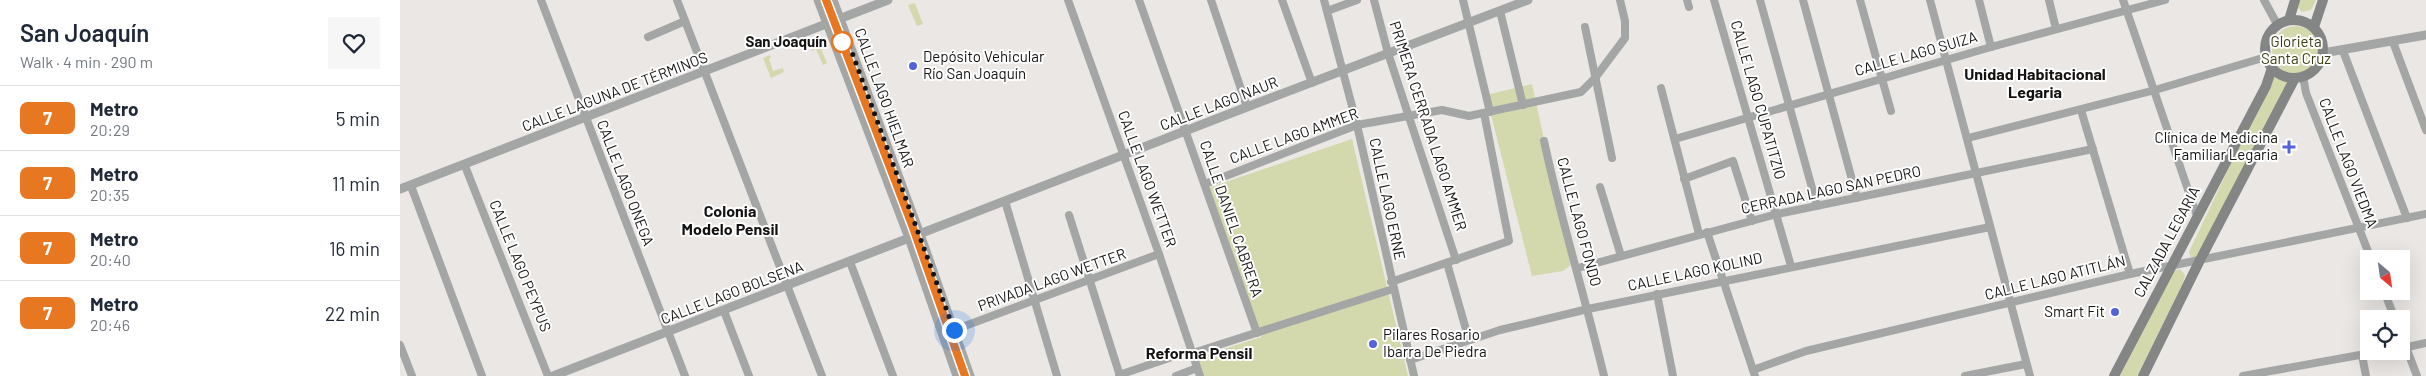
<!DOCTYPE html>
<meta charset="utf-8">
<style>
:root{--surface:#fff;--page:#f6f6f7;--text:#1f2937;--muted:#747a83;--line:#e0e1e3}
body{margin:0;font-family:Barlow,sans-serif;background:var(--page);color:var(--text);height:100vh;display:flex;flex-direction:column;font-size:19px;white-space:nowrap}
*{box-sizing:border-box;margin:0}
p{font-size:16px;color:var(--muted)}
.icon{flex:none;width:28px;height:28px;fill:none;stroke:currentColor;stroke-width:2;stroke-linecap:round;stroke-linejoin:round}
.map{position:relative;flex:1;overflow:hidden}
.panel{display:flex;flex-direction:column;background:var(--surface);width:400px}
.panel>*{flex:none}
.badge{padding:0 10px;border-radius:8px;font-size:18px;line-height:32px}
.needle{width:32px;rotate:151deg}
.buttons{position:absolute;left:1960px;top:250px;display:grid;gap:10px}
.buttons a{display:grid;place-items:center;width:50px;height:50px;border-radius:0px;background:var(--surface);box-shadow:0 5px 20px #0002;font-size:25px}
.you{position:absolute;width:25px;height:25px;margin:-12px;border:4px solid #fff;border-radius:50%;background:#1a73e8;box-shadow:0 0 0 8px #1a73e833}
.map>.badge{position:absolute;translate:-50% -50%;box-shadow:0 0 0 2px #fff}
.round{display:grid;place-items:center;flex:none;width:52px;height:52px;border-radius:0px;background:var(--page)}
.head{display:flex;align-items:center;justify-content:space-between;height:85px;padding:0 20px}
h1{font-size:24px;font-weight:600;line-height:38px}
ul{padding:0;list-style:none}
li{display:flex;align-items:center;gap:15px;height:65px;padding:0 20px;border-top:1px solid var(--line)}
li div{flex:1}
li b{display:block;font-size:19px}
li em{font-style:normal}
li .badge{min-width:55px;font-weight:700;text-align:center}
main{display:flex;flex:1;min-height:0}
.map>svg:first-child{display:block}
.green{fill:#d4d9ad}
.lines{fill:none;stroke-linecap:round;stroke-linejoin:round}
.minor{stroke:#a4a6a5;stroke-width:8}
.tertiary{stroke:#a4a6a5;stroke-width:9}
.secondary{stroke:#838685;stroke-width:10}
.line-casing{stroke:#fff;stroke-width:11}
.line{stroke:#e87722;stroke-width:8}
.walk{stroke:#151312;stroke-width:5;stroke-dasharray:0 9}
.stop-dot{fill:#fff;stroke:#e87722;stroke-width:2.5}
.poi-dot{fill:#5562d8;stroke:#fff;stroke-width:2}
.labels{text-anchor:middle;stroke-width:4;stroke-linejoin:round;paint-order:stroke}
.stop-label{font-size:15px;font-weight:bold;fill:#151312;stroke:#fff;text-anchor:end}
.park-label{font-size:15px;fill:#3b3e11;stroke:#fff}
.street-label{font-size:15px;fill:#151312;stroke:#fff}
.poi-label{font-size:15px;fill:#151312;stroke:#fff;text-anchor:start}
.neighbourhood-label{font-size:16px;font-weight:bold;fill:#151312;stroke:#fff}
</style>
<main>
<section class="panel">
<div class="head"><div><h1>San Joaquín</h1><p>Walk · 4 min · 290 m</p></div><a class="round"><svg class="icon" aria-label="heart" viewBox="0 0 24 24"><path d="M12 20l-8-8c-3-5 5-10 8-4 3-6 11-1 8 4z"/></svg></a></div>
<ul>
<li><span class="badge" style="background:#e87722;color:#fff">7</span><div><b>Metro</b><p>20:29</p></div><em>5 min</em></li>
<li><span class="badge" style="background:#e87722;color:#fff">7</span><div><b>Metro</b><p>20:35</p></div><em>11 min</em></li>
<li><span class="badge" style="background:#e87722;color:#fff">7</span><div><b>Metro</b><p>20:40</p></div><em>16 min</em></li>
<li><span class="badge" style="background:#e87722;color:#fff">7</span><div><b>Metro</b><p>20:46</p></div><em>22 min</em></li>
</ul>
</section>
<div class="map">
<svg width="2026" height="376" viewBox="0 0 2026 376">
<rect width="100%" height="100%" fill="#eae7e4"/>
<g class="green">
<polygon points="1895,0 1916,0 1911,10 1902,12 1895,5"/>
<polygon points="515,3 523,24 517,26 508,5"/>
<circle cx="1896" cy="50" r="24"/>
<polygon points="419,44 427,63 423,65 416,49 412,51 411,47"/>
<polygon points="370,55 371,58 369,59 373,71 383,68 384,72 371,78 363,58"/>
<polygon points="1874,73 1889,81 1801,253 1796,257 1791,257 1789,252"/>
<polygon points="1132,84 1171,265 1163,271 1132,276 1086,95"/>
<polygon points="952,139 1008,376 802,376 796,358 861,337 808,188"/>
<polygon points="1780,269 1785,275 1783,283 1737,376 1720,376 1773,271"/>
</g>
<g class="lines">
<g class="minor">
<polyline points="141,0 285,376"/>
<polyline points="277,0 422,376"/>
<polyline points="668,0 759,254 800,376"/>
<polyline points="739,0 857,333"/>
<polyline points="811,0 847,107"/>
<polyline points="882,0 912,83"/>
<polyline points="924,0 957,125 1014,376"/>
<polyline points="974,0 988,53 1056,260"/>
<polyline points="1063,0 1090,112"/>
<polyline points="1287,0 1289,7"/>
<polyline points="1314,0 1391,266"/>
<polyline points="1360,0 1417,206"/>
<polyline points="1403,0 1457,198"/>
<polyline points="1460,0 1491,111"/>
<polyline points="1530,0 1630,376"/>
<polyline points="1579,0 1591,47"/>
<polyline points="1649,0 1656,29"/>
<polyline points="1723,0 1797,216"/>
<polyline points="1864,0 1877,24"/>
<polyline points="927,11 957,0"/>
<polyline points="1100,11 1123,105"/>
<polyline points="1185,27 1212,158"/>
<polyline points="248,37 285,21"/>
<polyline points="1993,42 2026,130"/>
<polyline points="1943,51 2007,218"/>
<polyline points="1903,76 1906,93 1971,259"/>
<polyline points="1261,88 1299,234"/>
<polyline points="1681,110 1730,274"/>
<polyline points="1568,138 1755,90 1866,57"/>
<polyline points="1275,139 1591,47 1765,0"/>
<path d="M 1144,141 C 1161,220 1185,297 1204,376"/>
<polyline points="65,166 148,376"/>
<polyline points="1284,179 1333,161 1352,221"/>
<polyline points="805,184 957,125 1042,110 1069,116 1181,92 1195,78 1225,38 1225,21 1220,0"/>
<polyline points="11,186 82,376"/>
<polyline points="1200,187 1221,256"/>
<polyline points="605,201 657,376"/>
<polyline points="669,215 720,376"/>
<polyline points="1307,232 1355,376"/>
<polyline points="450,262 493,376"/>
<polyline points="1047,263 1069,340"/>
<polyline points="1178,268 1377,214 1693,149"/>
<polyline points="991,282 1109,241 1084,113"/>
<polyline points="1984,291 1995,319"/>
<polyline points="1257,294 1273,376"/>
<polyline points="324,311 349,376"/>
<polyline points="554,330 759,254"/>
<polyline points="2001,334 2017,376"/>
<polyline points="0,345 12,376"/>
<polyline points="2003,348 2026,343"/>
<polyline points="793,353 993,289"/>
<polyline points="1962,355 1966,376"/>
<polyline points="1010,360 1100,330 1188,309 1590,227"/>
<polyline points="1353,370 1406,351 1730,274 2026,214"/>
<polyline points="719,375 772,357"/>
<polyline points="776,376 797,368"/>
<polyline points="1565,376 1626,364"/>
<polyline points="1843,376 1982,351"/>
</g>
<g class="tertiary">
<polyline points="418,0 509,238 557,376"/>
<polyline points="433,0 520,234 570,376"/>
<polyline points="1923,53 2026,35"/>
<polyline points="0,189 488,0"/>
<polyline points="153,376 847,107 1128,0"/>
</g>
<g class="secondary">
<circle cx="1894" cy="49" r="29"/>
<polyline points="1889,20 1895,0"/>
<polyline points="1914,27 1923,0"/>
<polyline points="1714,376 1866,86 1872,68"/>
<polyline points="1743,376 1799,262 1895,78"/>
</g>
</g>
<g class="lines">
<g class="line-casing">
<polyline id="line" points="426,0 512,225 565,376"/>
</g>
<use href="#line" class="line"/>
<polyline class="walk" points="442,42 446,36 554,330"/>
</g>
<circle class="stop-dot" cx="442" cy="42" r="10"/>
<g class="poi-dot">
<circle cx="513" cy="66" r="5"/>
<path d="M1886.5 139.5h5v5h5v5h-5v5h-5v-5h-5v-5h5z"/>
<circle cx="1715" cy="312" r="5"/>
<circle cx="973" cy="344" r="5"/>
</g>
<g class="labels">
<g class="stop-label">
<text x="427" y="47">San Joaquín</text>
</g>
<g class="park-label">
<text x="1896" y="47">Glorieta<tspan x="1896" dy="17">Santa Cruz</tspan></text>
</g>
<g class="street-label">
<text transform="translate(1516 54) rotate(-16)" y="5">CALLE LAGO SUIZA</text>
<text transform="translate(215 92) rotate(-21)" y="5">CALLE LAGUNA DE TÉRMINOS</text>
<text transform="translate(484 98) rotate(70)" y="5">CALLE LAGO HIELMAR</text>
<text transform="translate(1358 100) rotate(74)" y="5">CALLE LAGO CUPATITZIO</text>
<text transform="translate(819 104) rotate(-21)" y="5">CALLE LAGO NAUR</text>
<text transform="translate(1028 126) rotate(72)" y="5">PRIMERA CERRADA LAGO AMMER</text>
<text transform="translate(894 136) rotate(-20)" y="5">CALLE LAGO AMMER</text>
<text transform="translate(1948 163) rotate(69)" y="5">CALLE LAGO VIEDMA</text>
<text transform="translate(747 179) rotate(70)" y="5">CALLE LAGO WETTER</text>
<text transform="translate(225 183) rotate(69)" y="5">CALLE LAGO ONEGA</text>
<text transform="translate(1431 190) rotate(-12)" y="5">CERRADA LAGO SAN PEDRO</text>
<text transform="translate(987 199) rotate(78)" y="5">CALLE LAGO ERNE</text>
<text transform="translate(831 219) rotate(71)" y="5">CALLE DANIEL CABRERA</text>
<text transform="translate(1179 222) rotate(75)" y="5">CALLE LAGO FONDO</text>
<text transform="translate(1767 242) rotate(-62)" y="5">CALZADA LEGARIA</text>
<text transform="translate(120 266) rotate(68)" y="5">CALLE LAGO PEYPUS</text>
<text transform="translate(1295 272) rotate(-12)" y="5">CALLE LAGO KOLIND</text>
<text transform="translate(1655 278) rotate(-14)" y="5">CALLE LAGO ATITLÁN</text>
<text transform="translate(652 280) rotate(-20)" y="5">PRIVADA LAGO WETTER</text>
<text transform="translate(332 293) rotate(-21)" y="5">CALLE LAGO BOLSENA</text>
</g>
<g class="poi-label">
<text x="523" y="62">Depósito Vehicular<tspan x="523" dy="17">Río San Joaquín</tspan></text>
<text x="1878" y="143" text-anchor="end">Clínica de Medicina<tspan x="1878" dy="17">Familiar Legaria</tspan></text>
<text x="1705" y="317" text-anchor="end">Smart Fit</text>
<text x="983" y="340">Pilares Rosario<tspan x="983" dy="17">Ibarra De Piedra</tspan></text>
</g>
<g class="neighbourhood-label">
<text x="1635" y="80">Unidad Habitacional<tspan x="1635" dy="18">Legaria</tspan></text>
<text x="330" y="217">Colonia<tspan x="330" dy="18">Modelo Pensil</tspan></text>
<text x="799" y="359">Reforma Pensil</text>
</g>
</g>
</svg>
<div class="buttons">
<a><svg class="needle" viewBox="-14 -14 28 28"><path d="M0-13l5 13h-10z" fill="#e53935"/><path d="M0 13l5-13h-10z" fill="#747a83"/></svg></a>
<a><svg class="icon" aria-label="locate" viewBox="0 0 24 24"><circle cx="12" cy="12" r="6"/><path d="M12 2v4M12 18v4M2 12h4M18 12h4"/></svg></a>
</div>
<div class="you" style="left:554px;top:330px"></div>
</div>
</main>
